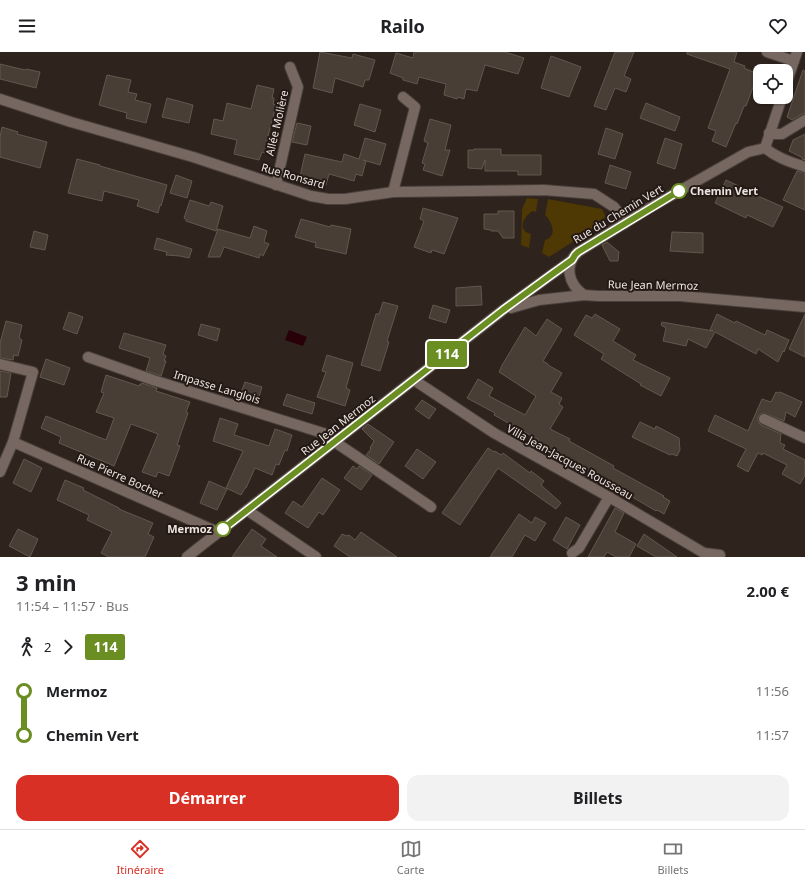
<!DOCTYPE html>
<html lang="fr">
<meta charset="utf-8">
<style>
:root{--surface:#fff;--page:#f2f2f2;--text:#202124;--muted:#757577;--line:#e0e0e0;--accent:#d93025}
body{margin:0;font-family:"Noto Sans",sans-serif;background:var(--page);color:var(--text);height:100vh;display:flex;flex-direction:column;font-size:15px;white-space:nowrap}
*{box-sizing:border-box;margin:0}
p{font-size:13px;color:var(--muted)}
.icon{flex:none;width:22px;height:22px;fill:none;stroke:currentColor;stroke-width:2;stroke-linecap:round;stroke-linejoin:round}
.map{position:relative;height:505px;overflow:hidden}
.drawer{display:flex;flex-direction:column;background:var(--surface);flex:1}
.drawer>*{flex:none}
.badge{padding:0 8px;border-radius:3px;font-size:14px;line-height:26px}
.fabs{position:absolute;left:753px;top:12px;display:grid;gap:8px}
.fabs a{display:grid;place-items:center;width:40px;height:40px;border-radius:8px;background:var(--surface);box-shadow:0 1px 3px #0004;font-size:20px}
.map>.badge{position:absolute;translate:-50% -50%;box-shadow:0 0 0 2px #fff}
.legs{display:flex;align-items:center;gap:6px;height:44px;padding:0 16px;font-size:13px}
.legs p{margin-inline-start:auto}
.head{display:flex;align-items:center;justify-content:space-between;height:68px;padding:0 16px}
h1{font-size:22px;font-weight:700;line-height:30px}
.button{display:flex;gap:8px;margin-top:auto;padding:8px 16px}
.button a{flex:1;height:46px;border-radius:12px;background:var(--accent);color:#fff;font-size:16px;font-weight:700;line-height:46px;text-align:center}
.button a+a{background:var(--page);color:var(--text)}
ul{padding:0 16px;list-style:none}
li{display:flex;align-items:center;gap:14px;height:44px;font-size:15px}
li i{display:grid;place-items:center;width:6px;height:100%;margin:0 5px;background:currentColor}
li i::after{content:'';width:10px;height:10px;margin:-5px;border:3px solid;border-radius:50%;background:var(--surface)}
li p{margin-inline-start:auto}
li:first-child i{background:linear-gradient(#0000 50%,currentColor 0)}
li:last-child i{background:linear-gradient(currentColor 50%,#0000 0)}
header{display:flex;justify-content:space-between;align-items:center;height:52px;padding:0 16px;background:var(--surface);font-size:18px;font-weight:700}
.menu{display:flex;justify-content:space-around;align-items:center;height:56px;border-top:1px solid var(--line);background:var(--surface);font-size:11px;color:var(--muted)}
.menu a{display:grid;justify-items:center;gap:2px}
.menu .active{color:var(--accent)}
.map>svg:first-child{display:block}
.green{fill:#4e3803}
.water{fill:#29000a}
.building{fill:#483e35;stroke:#62584e}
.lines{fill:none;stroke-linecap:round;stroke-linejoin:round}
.minor-casing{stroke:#4a403b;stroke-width:12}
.minor{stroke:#766861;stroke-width:10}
.line-1-casing{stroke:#fff;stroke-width:9}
.line-1{stroke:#6b8e23;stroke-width:6}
.stop-1-dot{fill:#fff;stroke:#6b8e23;stroke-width:2}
.labels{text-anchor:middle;stroke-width:4;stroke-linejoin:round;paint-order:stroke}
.street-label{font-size:11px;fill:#ede5e1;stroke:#241914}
.stop-label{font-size:11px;font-weight:bold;fill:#ede5e1;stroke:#241914;text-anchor:start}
</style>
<header><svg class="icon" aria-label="menu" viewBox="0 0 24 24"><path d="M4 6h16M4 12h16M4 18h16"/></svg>Railo<svg class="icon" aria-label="heart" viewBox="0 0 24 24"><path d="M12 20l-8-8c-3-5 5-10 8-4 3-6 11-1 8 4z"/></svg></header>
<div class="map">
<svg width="805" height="505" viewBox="0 0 805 505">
<rect width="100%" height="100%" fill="#2e231d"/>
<g class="green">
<path d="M 527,146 L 538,147 L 536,160 L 533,159 C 523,164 517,179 531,182 L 529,196 L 521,193 L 522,157 Z"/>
<path d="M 548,147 L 602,157 L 605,163 L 604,170 L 549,205 L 542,201 L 545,188 C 558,184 552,170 545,163 Z"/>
</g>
<polygon class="water" points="289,278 307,285 303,294 285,288"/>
<g class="building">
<polygon points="320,0 352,6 353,2 375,8 369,28 365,28 363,35 335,26 332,41 313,36"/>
<polygon points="414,0 505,0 524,6 518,22 485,13 477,39 466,37 464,47 458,45 457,47 444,43 446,32 419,25 417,32 403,28 403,26 390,21 396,1 413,6"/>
<polygon points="615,0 634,0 624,24 631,27 626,40 615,36 606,58 594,54"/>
<polygon points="687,0 737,0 734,10 745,14 744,16 758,22 746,54 744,54 737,72 736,71 726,95 712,89 716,79 708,76 730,17 687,2"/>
<polygon points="551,4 565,9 581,15 569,45 541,36"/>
<polygon points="0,12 25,18 26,17 40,20 36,36 0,27"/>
<polygon points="803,18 805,19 805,62 802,62 792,68 787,65"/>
<polygon points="107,23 131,28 128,40 137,42 135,48 151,52 146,71 126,66 127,61 99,53"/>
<polygon points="257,33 274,37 272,46 274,46 273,52 276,53 268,84 274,86 270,102 262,100 259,108 234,102 237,88 211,82 214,67 223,69 227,51 251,57"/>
<polygon points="167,46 193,53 189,71 162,65"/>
<polygon points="646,51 680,65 675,79 640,66"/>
<polygon points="360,52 381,58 375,80 354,73"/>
<polygon points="430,67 451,73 445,98 450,98 442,124 423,118 425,112 422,111 428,91 424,89"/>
<polygon points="297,71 311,74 307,93 292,90"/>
<polygon points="2,75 18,80 17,82 47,90 40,116 0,105 0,85"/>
<polygon points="606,76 623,82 615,107 598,102"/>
<polygon points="805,82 805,108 802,107 803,106 789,99 793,88"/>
<polygon points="365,86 386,92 380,113 363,108 366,109 362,124 356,122 354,129 329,122 326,133 320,132 319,134 299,129 305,102 342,110 344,102 359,107"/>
<polygon points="665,86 682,92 675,117 657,111"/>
<polygon points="474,97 501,97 501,103 541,103 541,123 518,123 518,119 485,119 485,108 482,117 468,116 468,98 474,98"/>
<polygon points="77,107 100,113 100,114 167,133 161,154 160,153 158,161 137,154 139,148 104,139 102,149 68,141"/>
<polygon points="610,113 631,120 626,137 605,131"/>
<polygon points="797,119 805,121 805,158 783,148"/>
<polygon points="176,123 192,129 187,146 170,141"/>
<polygon points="726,128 745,137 744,138 783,155 773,175 747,163 746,166 715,151"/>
<polygon points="190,148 209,154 211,150 223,154 216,179 186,169 186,167 184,166"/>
<polygon points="423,156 458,166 444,202 432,198 431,201 414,195 424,169 420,167"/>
<polygon points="498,159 514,159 514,186 503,186 498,179 491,179 491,178 484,177 484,162 498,162"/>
<polygon points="301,167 330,175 331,173 351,177 346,202 315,195 316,191 295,185"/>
<polygon points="254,174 267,179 264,190 269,192 263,204 260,202 259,206 224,195 220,205 208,205 218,177 250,186"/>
<polygon points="34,179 48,183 45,198 30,195"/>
<polygon points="672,180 703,181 703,201 670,199"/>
<polygon points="157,186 192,197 189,206 180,204 166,203 167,200 154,197"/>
<polygon points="607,190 619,200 618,209 610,209 602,193"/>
<polygon points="481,234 482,253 456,254 456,236"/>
<polygon points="383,250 398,254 387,289 389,290 380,319 361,313 376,262 379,262"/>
<polygon points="433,253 450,258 446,271 429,266"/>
<polygon points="69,260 83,265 77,282 63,277"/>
<polygon points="595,262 620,277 613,289 636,303 633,308 670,326 661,344 640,333 641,332 601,307 604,302 574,283 586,263 592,266"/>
<polygon points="717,262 735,271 736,269 765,283 767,278 789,288 784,300 783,299 778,310 758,297 756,302 715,280 706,296 688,287 686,294 663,289 666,276 661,273 662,270 713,279 710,278"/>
<polygon points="805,262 805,305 789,297"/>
<polygon points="547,267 562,277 543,309 548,312 548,313 562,321 551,340 562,346 559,352 563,355 550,377 570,387 569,389 614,414 613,416 664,444 663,445 670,449 664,462 657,458 656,459 629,443 628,445 609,434 610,431 537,391 539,388 494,363 495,361 467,346 478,327 493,336 489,344 525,363 536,344 499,320 501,316 501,315 525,275 536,284"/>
<polygon points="6,269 22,273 19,286 22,288 18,304 14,303 13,308 0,306 0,291"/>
<polygon points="201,272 220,277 217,289 198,283"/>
<polygon points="124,281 166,293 163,302 166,304 164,309 166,309 161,324 146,319 150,306 119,296"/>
<polygon points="327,303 353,311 346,336 350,338 345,354 317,345 326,320 322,319"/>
<polygon points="46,307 70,316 64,333 40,325"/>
<polygon points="0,319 11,321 7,345 0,345"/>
<polygon points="106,323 139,334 140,332 142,332 142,331 157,336 156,339 190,350 186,360 188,361 177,393 180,394 169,424 158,420 156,425 142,420 158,382 142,376 131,372 114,414 59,391 61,385 41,376 46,364 106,388 114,366 96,360 104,341 101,340"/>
<polygon points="245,330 262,335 258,348 240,343"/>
<polygon points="776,340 778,341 780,340 802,350 795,365 786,360 784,369 764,361 760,362 758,365 758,368 759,371 761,373 781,382 780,391 785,393 783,397 805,408 805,423 800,432 782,422 787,413 763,401 762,403 758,401 748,420 737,414 746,397 708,379 715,363 748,379 762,347 771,350"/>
<polygon points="287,342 315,351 312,362 283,353"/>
<polygon points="422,348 436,357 429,367 415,357"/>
<polygon points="220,366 238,372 234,383 269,394 275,377 292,383 287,399 285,398 279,413 276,412 272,423 255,416 246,436 245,436 241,443 226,436 243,399 213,389"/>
<polygon points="640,370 655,377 656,374 679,386 680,398 677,404 672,402 670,403 632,385"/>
<polygon points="368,372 394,390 379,412 366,403 371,397 370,396 374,389 362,377"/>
<polygon points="488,396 494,400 495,399 501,403 503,401 530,421 531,419 544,429 541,433 561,451 556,457 498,416 460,473 442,461 464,430"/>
<polygon points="417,397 436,410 423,427 405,414"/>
<polygon points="24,407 42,416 31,440 13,431"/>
<polygon points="353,414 357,417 359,414 372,423 361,438 344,426"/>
<polygon points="322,426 340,438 323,463 319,460 308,476 285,461 293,449 302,455"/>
<polygon points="65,428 84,436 83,438 119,456 119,457 153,471 148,482 154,485 145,505 109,505 101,501 112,480 87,468 89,463 57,448"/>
<polygon points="209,429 227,437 217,458 200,451"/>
<polygon points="615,456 624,461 615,480 636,492 629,505 616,505 607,500 604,505 588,505"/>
<polygon points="519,462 532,471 535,465 546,471 535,489 525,483 512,505 490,505"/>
<polygon points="566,465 580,473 567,497 553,488"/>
<polygon points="18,477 38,487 30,505 9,494"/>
<polygon points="252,477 266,487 261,494 277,505 232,505"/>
<polygon points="361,480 397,505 350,505 334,494 342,482 347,484 349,483 355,488"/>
<polygon points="644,482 677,505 656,505 637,494"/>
</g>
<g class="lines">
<g class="minor-casing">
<g id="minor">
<polyline points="767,0 794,9"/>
<polyline points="786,32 797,0"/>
<polyline points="0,47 71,70 193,105 311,144 328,147 345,147 393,140 544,138 594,142 614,155 619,161 624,172"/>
<polyline points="769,81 774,82 782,82 805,68"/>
<polyline points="765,96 782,45"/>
<path d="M 765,96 C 777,106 791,110 805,115"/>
<polyline points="276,133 298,35 290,15"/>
<polyline points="393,140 415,55 403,45"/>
<path d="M 584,243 C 568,232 564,213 578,200 L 651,155 L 748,100 L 765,96"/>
<polyline points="511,256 539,248 584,243 598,244 680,244 805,255"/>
<polyline points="88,305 153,328 339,386"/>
<polyline points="0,312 33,320 13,390"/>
<polyline points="414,328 494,381 609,445 704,501 720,503"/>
<polyline points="764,367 805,386"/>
<polyline points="335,390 431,455"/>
<polyline points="0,420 13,390 218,480"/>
<polyline points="247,458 316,505"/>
<polyline points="572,501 579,496 609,445"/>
<polyline points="187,505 197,497 247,458 503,258 551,223 572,208"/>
</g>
</g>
<use href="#minor" class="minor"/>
</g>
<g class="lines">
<g class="line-1-casing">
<polyline id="line-1" points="223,477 503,258 551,223 572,208 575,203 578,200 679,139"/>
</g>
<use href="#line-1" class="line-1"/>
</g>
<g class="stop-1-dot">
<circle cx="679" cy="139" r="7"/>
<circle cx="223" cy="477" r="7"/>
</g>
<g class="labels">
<g class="street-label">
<text transform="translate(277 71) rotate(-77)" y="4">Allée Molière</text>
<text transform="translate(293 124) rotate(16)" y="4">Rue Ronsard</text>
<text transform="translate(618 162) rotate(-31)" y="4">Rue du Chemin Vert</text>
<text transform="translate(653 233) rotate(1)" y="4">Rue Jean Mermoz</text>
<text transform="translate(217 335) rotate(17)" y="4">Impasse Langlois</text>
<text transform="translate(338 373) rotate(-38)" y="4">Rue Jean Mermoz</text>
<text transform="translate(570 410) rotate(29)" y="4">Villa Jean-Jacques Rousseau</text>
<text transform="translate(120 424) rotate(24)" y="4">Rue Pierre Bocher</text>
</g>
<g class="stop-label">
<text x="690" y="143">Chemin Vert</text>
<text x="212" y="481" text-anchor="end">Mermoz</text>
</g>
</g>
</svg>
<div class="fabs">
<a><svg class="icon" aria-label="locate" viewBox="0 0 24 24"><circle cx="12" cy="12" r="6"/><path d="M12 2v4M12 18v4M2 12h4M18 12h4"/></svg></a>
</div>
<b class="badge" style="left:447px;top:302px;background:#6b8e23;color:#fff">114</b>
</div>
<section class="drawer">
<div class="head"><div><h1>3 min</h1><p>11:54 – 11:57 · Bus</p></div><b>2.00 €</b></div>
<div class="legs"><svg class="icon" aria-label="walk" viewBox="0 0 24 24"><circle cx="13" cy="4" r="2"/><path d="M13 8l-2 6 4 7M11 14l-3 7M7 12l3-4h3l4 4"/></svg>2<svg class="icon" aria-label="forward" viewBox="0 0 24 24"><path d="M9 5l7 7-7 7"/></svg><b class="badge" style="background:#6b8e23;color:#fff">114</b></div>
<ul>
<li><i style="color:#6b8e23"></i><b>Mermoz</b><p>11:56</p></li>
<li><i style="color:#6b8e23"></i><b>Chemin Vert</b><p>11:57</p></li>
</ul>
<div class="button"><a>Démarrer</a><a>Billets</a></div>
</section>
<nav class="menu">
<a class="active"><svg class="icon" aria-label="directions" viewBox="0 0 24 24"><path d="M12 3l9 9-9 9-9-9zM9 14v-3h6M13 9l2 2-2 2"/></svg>Itinéraire</a>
<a><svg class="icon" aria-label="map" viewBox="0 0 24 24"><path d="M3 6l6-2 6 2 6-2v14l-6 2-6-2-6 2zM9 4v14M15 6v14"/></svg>Carte</a>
<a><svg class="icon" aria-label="tickets" viewBox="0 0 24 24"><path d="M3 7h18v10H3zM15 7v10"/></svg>Billets</a>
</nav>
